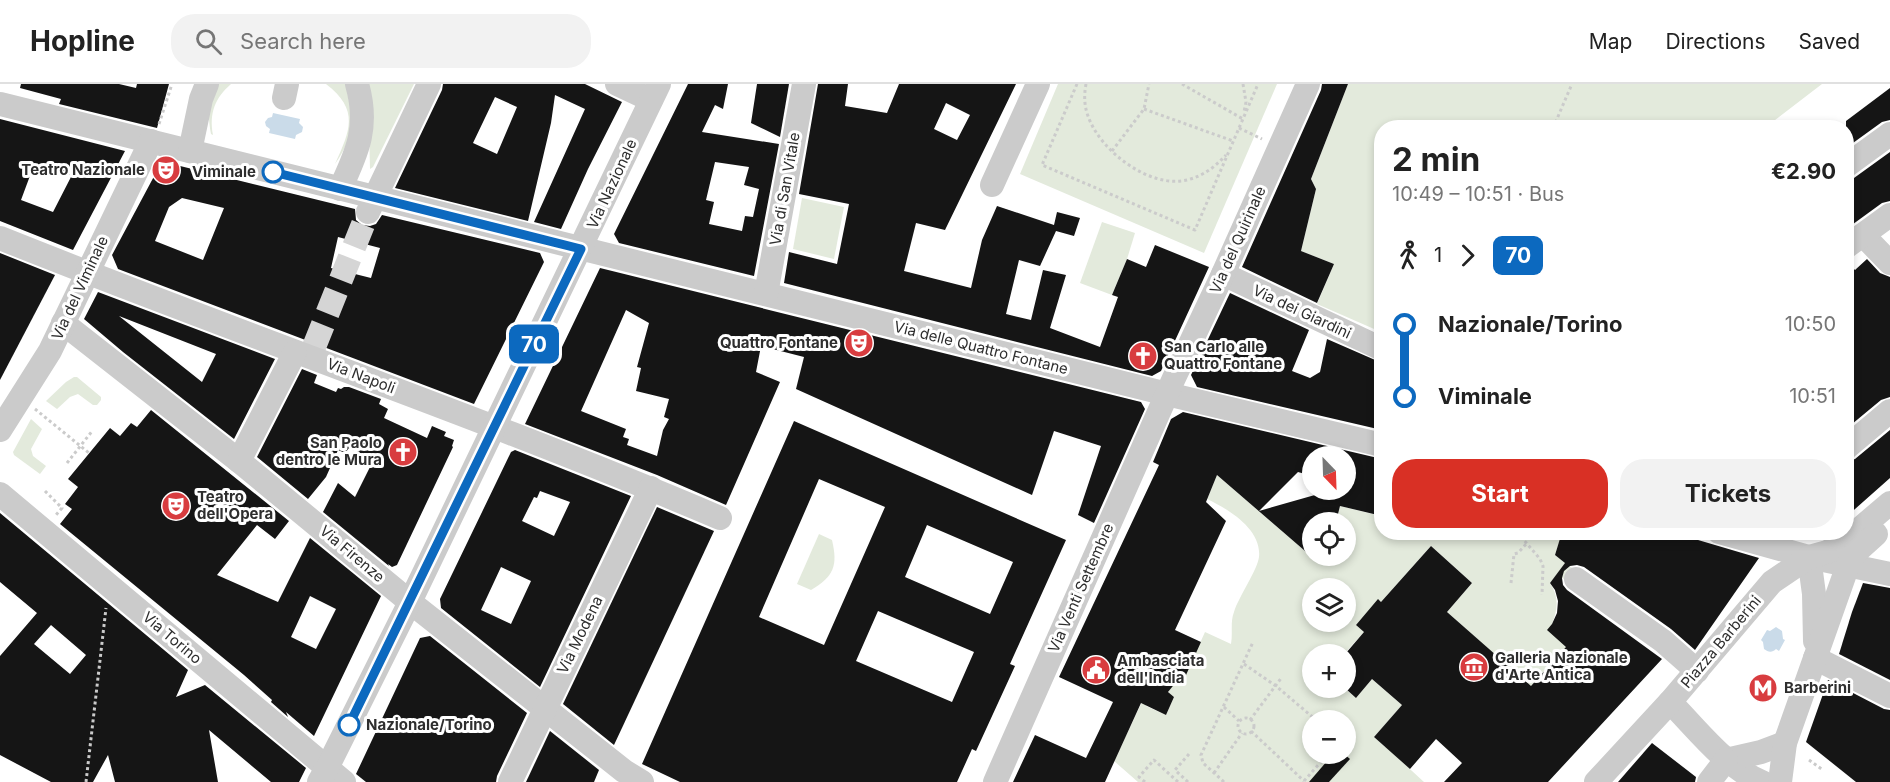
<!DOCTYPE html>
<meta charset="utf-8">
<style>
:root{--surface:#fff;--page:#f2f2f2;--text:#222;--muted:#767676;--line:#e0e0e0;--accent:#d93025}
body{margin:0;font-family:Inter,sans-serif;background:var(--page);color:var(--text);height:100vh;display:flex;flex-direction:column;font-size:22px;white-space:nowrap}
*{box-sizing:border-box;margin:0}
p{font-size:20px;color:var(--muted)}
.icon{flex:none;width:33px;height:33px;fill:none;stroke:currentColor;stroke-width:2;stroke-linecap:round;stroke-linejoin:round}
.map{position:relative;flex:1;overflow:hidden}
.side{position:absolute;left:1374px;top:36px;width:480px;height:420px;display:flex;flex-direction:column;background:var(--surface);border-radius:24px;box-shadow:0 3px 9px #0003}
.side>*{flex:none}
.badge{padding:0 12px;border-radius:9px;font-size:21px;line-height:39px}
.needle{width:39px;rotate:157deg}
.controls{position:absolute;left:1302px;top:362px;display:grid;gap:12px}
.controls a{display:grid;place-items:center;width:54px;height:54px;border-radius:50%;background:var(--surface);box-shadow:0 3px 9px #0003;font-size:30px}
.map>.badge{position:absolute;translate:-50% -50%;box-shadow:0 0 0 3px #fff}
.legs{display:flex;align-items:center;gap:9px;height:66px;padding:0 18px;font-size:20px}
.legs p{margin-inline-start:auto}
.head{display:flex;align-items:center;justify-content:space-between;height:102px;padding:0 18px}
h1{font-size:33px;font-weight:700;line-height:45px}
.button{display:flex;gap:12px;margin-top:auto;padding:12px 18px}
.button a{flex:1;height:69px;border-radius:24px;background:var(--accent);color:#fff;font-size:24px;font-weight:700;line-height:69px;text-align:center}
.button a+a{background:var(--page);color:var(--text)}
ul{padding:0 18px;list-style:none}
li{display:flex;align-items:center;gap:21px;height:72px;font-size:22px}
li i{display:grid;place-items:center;width:9px;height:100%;margin:0 8px;background:currentColor}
li i::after{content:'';width:15px;height:15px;margin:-8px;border:4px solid;border-radius:50%;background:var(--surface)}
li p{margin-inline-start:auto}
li:first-child i{background:linear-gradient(#0000 50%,currentColor 0)}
li:last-child i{background:linear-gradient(currentColor 50%,#0000 0)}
header{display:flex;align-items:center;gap:36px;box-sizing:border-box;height:84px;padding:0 30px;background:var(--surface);border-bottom:2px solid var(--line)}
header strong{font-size:28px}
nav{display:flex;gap:33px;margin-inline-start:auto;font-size:21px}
.search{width:420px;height:54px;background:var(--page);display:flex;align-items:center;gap:15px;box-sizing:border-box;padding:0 21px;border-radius:24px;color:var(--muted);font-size:22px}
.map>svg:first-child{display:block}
.green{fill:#e3eadc;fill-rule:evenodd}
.water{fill:#cadbe9}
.building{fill:#151515;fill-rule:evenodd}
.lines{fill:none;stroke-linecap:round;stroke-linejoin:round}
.minor-tunnel{stroke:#d5d5d5;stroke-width:24;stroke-dasharray:24 12;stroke-linecap:butt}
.path{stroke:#cbcbcb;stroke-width:3;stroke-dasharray:3 3;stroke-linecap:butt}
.minor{stroke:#cbcbcb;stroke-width:24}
.line-1-casing{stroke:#fff;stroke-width:14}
.line-1{stroke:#0c69bf;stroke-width:9}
.stop-1-dot{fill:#fff;stroke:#0c69bf;stroke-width:3}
.labels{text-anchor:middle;stroke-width:6;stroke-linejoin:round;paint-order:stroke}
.poi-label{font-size:15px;font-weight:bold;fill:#2e2e2e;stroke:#fff;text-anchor:start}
.stop-label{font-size:15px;font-weight:bold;fill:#2e2e2e;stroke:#fff;text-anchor:end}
.street-label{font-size:15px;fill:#2e2e2e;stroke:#fff}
</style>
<header>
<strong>Hopline</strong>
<div class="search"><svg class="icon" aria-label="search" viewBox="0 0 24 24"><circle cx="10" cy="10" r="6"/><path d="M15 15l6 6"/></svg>Search here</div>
<nav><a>Map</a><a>Directions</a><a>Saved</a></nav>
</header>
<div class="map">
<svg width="1890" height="698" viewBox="0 0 1890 698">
<rect width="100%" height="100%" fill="#fff"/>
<g class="green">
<path d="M 218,0 L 231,0 C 215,14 209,29 213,51 L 211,50 C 207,26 209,22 218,0 Z"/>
<path d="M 326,0 L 346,0 C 352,33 356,51 335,80 C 350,47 360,26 326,0 Z"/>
<polygon points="368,0 414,0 373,83 370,85"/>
<polygon points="1058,0 1277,0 1204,169 1020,90"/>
<polygon points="1348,0 1822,0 1766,43 1382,44 1381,248 1317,220 1334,180 1301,167 1316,105 1311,95"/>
<polygon points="802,114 844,123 834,175 793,165"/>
<polygon points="1102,138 1135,149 1127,175 1112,211 1080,199"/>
<polygon points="74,293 77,293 101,313 101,316 97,321 93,321 78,310 70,313 57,325 46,317 66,298"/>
<polygon points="31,335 42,345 31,365 33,372 46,382 40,390 14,371 13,368"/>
<path d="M 1217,391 L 1318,478 L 1327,475 L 1328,471 L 1346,471 L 1346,438 L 1336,438 L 1340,422 L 1381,432 L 1382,448 L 1562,449 L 1555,471 L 1576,487 L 1568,498 L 1557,490 L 1550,499 C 1559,513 1558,525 1552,540 L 1568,565 L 1556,573 L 1527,607 L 1514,588 L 1447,528 L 1472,499 L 1431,462 L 1381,518 L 1378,516 L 1356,541 L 1364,548 L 1344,570 L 1312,570 L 1312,603 L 1343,603 L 1356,614 L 1372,595 L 1402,621 L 1374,653 L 1385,663 L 1391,656 L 1399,675 L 1424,698 L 1138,698 L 1114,677 L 1151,599 L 1156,601 L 1146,622 L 1166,631 L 1174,613 L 1169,609 L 1168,603 L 1186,590 L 1205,548 L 1231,560 C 1233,549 1230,538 1234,528 C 1239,512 1257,487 1259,473 C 1262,445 1228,425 1207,415 ZM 1312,504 L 1346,504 L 1346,537 L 1312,537 ZM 1312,636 L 1346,636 L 1346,669 L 1312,669 Z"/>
<path d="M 819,450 L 832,456 C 838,482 834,492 811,506 L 797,500 Z"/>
</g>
<g class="water">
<polygon points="273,29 300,35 299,39 303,43 302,48 296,51 295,55 269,49 270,45 266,42 265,38 268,34 272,33"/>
<path d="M 1776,543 L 1782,547 L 1783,555 L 1785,556 L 1779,567 L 1776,565 C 1772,569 1768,568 1764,565 L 1763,558 L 1761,556 L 1767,546 L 1770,547 Z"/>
</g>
<g class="building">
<polygon points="21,0 119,0 136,4 137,0 169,0 157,44 59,20 61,15 20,4"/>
<path d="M 443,0 L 585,0 L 622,18 L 588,85 L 561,145 L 534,138 L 585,25 L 555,11 L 551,39 L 528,137 L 395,104 L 442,6 ZM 495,13 L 517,23 L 497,70 L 473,59 Z"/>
<path d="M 688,0 L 728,0 L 723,25 L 715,21 L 702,48 L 779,60 L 754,192 L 619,159 L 614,150 ZM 715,78 L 749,83 L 744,101 L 759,105 L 753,133 L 745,132 L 742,147 L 709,140 L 714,118 L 706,116 Z"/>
<polygon points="757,0 789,0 780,53 751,39"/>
<path d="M 818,0 L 848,0 L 845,22 L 887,29 L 899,0 L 1016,0 L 945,146 L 916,139 L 904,187 L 971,204 L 982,156 L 997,122 L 1054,141 L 1057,128 L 1080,134 L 1074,152 L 1056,147 L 1040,182 L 1019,176 L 1006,230 L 1031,236 L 1043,186 L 1066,191 L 1050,244 L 1100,263 L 1118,213 L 1112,211 L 1127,175 L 1146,183 L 1155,161 L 1209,183 L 1161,287 L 1152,292 L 784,199 L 789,168 L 837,180 L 849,120 L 799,110 ZM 946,19 L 970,31 L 957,56 L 934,45 Z"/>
<polygon points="1322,0 1348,0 1311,95 1316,105 1301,167 1334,180 1317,219 1242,183 1321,6"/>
<polygon points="1890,4 1890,36 1882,38 1846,64 1846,37"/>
<path d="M 0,35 L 125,67 L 73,166 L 0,137 ZM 34,81 L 72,91 L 53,128 L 21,116 Z"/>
<polygon points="1890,68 1890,117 1882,119 1849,143 1846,140 1846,96 1854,94"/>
<path d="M 168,79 L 355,125 L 356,136 L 362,141 L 370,142 L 376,140 L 382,131 L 540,169 L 544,178 L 474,320 L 118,185 L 112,171 L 159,83 ZM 182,114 L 224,124 L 203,176 L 155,157 L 169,123 ZM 338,153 L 380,164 L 371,194 L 331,184 Z"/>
<polygon points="0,169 55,191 0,296"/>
<polygon points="1867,175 1880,189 1890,193 1890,313 1881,316 1846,345 1846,177 1855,186"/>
<path d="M 600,184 L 1141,318 L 1145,325 L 1094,439 L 1078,431 L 1101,362 L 1054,347 L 1032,411 L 796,305 L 804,273 L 761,262 L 756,288 L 780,298 L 726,421 L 657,391 L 525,340 ZM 626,226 L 649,239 L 637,283 L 641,284 L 636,307 L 669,315 L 664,333 L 669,335 L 663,346 L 657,372 L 627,361 L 629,355 L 623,353 L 626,345 L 581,327 Z"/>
<path d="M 98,208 L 275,275 L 234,355 L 123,268 L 84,235 ZM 119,232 L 216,270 L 202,298 Z"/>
<polygon points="1230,209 1309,246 1292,287 1310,294 1320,288 1327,255 1382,279 1382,346 1197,303 1191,291"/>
<polygon points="302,285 317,291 314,299 336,308 338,304 341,305 344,303 349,303 381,315 379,320 388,325 384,334 427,354 432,342 446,348 444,352 454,356 452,362 453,363 397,481 392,483 388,480 389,482 323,428 338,399 355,413 371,381 351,372 354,367 349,364 345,369 338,366 326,393 308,415 257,373"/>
<path d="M 151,326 L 289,437 L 275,455 L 257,441 L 217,491 L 278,518 L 310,454 L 381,512 L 314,652 L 286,628 L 288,633 L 271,618 L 272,616 L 244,591 L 60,440 L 72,425 L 65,420 L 78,403 L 68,395 L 110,344 L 120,352 L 131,339 L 137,343 ZM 310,512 L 336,525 L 316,565 L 291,553 Z"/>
<path d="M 1183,328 L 1382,375 L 1382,432 L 1340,422 L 1336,438 L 1312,438 L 1312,473 L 1217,391 L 1206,418 L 1226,437 L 1175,546 L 1201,558 L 1186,591 L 1181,592 L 1168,608 L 1174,613 L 1166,631 L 1141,619 L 1105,698 L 1013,698 L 1035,651 L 1086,674 L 1113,618 L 1059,593 L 1159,381 L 1153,378 L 1171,335 ZM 1312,372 L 1346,372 L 1346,400 L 1350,401 L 1346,402 L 1346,405 L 1336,405 L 1259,427 L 1298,388 L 1312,392 Z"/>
<path d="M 794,337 L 1066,456 L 1010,580 L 1015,582 L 976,667 L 972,665 L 957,698 L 680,698 L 642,680 ZM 819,395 L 885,423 L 824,561 L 759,533 ZM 927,441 L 1013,478 L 990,530 L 905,493 ZM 878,527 L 974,568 L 952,618 L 856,577 Z"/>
<polygon points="1890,346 1890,394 1846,433 1846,378 1855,375"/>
<path d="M 515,366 L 631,412 L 540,603 L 441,524 L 440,515 L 511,368 ZM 540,407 L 570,418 L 554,452 L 522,437 L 534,413 L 537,414 ZM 501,483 L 531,497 L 511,540 L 481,526 Z"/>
<polygon points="657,423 714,447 614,661 563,620"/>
<path d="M 0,429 L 188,586 L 176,613 L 205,601 L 306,684 L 299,698 L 271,698 L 209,646 L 218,698 L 115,698 L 108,671 L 93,698 L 51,698 L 0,671 L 0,572 L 37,529 L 0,498 ZM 51,541 L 86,571 L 70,590 L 34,560 Z"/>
<polygon points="1562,448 1671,448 1759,474 1695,566 1671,545 1584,483 1577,481 1570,482 1564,487 1562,494 1563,501 1567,506 1662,575 1548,698 1444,698 1462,679 1436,655 1410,685 1374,653 1402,621 1372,595 1356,614 1346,605 1346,569 1364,548 1356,541 1378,515 1381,518 1431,462 1472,499 1447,528 1531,602 1566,563 1547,546 1552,540 1557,529 1558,517 1555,506 1550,499 1565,479 1555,471"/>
<polygon points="1863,499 1890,504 1890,596 1839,570 1852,528"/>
<polygon points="430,552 527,629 497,692 496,698 366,698 356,690 420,554"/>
<polygon points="1828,596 1884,625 1890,626 1890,698 1856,698 1806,658"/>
<polygon points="550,647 599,686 594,698 526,698"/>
<polygon points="1652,659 1696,693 1695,698 1618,698"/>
<polygon points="1334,669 1343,669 1350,675 1329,698 1309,698"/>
</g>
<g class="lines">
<polyline class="minor-tunnel" points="314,263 368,128"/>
<g class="path">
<polyline points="1077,0 1042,81 1195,146 1258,0"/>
<path d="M 1086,0 C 1084,11 1084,21 1088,32 C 1100,67 1150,105 1187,96 C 1203,92 1215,83 1226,71"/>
<polyline points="1182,0 1243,35"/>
<polyline points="1243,0 1246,18 1244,28"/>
<polyline points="1144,25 1233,57"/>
<polyline points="159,40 172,0"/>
<polyline points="1239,44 1262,55"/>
<polyline points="1553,44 1572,0"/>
<polyline points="1112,67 1144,25 1149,0"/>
<polyline points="35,325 89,369"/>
<polyline points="67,379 93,346"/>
<polyline points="45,407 62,424 56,431"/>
<polyline points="1517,448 1540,475 1543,482 1542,511"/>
<polyline points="1511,499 1514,470 1518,469 1528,458"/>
<polyline points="1244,580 1276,602 1316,636"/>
<polyline points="1224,623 1239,637"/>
<circle cx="1246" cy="642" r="8"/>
<polyline points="1250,636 1282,593"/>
<polyline points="1251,647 1304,697"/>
<polyline points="1809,676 1823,686"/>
<polyline points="1214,689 1242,649"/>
<polyline points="1304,697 1329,669"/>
<polyline points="86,698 106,524"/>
<polyline points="1145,698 1139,693 1154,676 1178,698"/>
<polyline points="1188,698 1175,686 1189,670"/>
<polyline points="1224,698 1203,679 1201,671 1253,558"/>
</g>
<g class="minor">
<polyline points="617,0 651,16"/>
<polyline points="284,14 287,0"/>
<polyline points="0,20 1167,310 1382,361"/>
<polyline points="190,67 201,15 207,0"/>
<polyline points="1846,82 1890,50"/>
<polyline points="992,101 1038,0"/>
<path d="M 340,105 C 358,67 369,42 357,0"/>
<polyline points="368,128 429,0"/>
<polyline points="1863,151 1890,179"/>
<path d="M 0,154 C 239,250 483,333 720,434"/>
<polyline points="1846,163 1890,131"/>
<polyline points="1223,190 1382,265"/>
<polyline points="766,210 804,0"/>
<polyline points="63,239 239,377 410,518 624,687 642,698"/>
<polyline points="0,346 50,267 151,57"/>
<polyline points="1846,364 1890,327"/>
<polyline points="239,377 295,268"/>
<polyline points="0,410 344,698"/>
<polyline points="1719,448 1809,473 1890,490"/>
<polyline points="1809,473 1814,510 1815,557"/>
<polyline points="1576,495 1663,557 1697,587"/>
<polyline points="1815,574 1890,612"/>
<path d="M 1670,618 C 1698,646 1725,683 1762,698"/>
<polyline points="1726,676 1761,668 1785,659"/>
<polyline points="319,698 327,684 410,518 659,0"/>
<polyline points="510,698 651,404"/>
<polyline points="995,698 1174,294 1223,190 1308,0"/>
<polyline points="1596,698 1670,618 1772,498 1809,473 1827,468 1842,460 1890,419"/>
<polyline points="1709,698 1726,676"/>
<polyline points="1780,698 1785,659 1848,481 1855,469 1876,450"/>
</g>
</g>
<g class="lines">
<g class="line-1-casing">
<polyline id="line-1" points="273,88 581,165 349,641"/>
</g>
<use href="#line-1" class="line-1"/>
</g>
<defs>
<g id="theatre-disc" transform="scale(1.5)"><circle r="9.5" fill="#d83c3f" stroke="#fff"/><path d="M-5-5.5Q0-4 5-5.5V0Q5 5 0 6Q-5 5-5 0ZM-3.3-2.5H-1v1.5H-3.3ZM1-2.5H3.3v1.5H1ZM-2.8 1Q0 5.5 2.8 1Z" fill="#fff"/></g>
<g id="church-disc" transform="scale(1.5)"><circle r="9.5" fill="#d83c3f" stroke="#fff"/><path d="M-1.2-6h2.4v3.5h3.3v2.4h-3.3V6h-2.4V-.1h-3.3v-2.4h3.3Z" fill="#fff"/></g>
<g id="museum-disc" transform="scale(1.5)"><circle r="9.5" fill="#d83c3f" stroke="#fff"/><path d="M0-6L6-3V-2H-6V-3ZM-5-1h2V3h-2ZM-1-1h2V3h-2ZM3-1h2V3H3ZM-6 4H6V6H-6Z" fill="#fff"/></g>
<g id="civic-disc" transform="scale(1.5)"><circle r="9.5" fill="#d83c3f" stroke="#fff"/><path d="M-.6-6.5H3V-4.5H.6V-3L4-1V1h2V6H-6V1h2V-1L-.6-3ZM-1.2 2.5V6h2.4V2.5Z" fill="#fff"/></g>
<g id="metro-disc" transform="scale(1.5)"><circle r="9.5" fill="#d83c3f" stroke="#fff"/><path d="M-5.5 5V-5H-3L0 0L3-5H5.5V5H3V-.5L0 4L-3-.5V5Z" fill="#fff"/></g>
</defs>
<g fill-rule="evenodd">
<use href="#theatre-disc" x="166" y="86"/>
<use href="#theatre-disc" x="859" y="259"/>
<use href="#church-disc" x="1143" y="272"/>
<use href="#church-disc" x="403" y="368"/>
<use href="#theatre-disc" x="176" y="422"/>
<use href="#museum-disc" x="1474" y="583"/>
<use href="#civic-disc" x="1096" y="586"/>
<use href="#metro-disc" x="1763" y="604"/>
</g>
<g class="stop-1-dot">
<circle cx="273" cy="88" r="10"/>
<circle cx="349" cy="641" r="10"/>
</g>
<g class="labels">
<g class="poi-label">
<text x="145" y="91" text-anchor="end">Teatro Nazionale</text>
<text x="838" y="264" text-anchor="end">Quattro Fontane</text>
<text x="1164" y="268">San Carlo alle<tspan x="1164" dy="17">Quattro Fontane</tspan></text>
<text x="382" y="364" text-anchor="end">San Paolo<tspan x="382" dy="17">dentro le Mura</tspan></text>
<text x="197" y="418">Teatro<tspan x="197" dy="17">dell'Opera</tspan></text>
<text x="1495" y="579">Galleria Nazionale<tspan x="1495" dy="17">d'Arte Antica</tspan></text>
<text x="1117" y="582">Ambasciata<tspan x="1117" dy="17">dell'India</tspan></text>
<text x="1784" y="609">Barberini</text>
</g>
<g class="stop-label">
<text x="256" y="93">Viminale</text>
<text x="366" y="646" text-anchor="start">Nazionale/Torino</text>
</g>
<g class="street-label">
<text transform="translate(612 100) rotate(-65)" y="5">Via Nazionale</text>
<text transform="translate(785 105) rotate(-80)" y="5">Via di San Vitale</text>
<text transform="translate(1238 156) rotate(-66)" y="5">Via del Quirinale</text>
<text transform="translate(80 204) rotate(-65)" y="5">Via del Viminale</text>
<text transform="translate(1302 228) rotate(25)" y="5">Via dei Giardini</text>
<text transform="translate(981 264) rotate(14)" y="5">Via delle Quattro Fontane</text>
<text transform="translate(361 292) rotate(21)" y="5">Via Napoli</text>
<text transform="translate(352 470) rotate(40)" y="5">Via Firenze</text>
<text transform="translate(1081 504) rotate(-66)" y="5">Via Venti Settembre</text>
<text transform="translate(580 551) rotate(-64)" y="5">Via Modena</text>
<text transform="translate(172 554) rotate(40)" y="5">Via Torino</text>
<text transform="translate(1721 558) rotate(-50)" y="5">Piazza Barberini</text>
</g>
</g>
</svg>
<div class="controls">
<a><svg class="needle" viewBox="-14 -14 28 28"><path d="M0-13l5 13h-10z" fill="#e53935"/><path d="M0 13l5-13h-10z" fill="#767676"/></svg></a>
<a><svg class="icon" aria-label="locate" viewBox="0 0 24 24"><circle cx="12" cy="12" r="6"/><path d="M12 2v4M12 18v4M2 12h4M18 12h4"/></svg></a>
<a><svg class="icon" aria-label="layers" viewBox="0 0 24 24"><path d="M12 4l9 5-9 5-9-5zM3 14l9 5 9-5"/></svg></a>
<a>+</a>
<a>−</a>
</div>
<b class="badge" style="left:534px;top:260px;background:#0c69bf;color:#fff">70</b>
<section class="side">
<div class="head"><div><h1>2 min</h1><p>10:49 – 10:51 · Bus</p></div><b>€2.90</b></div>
<div class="legs"><svg class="icon" aria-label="walk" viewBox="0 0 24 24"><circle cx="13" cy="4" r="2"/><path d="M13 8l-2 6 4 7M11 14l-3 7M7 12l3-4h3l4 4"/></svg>1<svg class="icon" aria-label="forward" viewBox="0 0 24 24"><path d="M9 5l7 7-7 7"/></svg><b class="badge" style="background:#0c69bf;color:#fff">70</b></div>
<ul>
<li><i style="color:#0c69bf"></i><b>Nazionale/Torino</b><p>10:50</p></li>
<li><i style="color:#0c69bf"></i><b>Viminale</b><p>10:51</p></li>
</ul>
<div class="button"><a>Start</a><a>Tickets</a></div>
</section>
</div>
